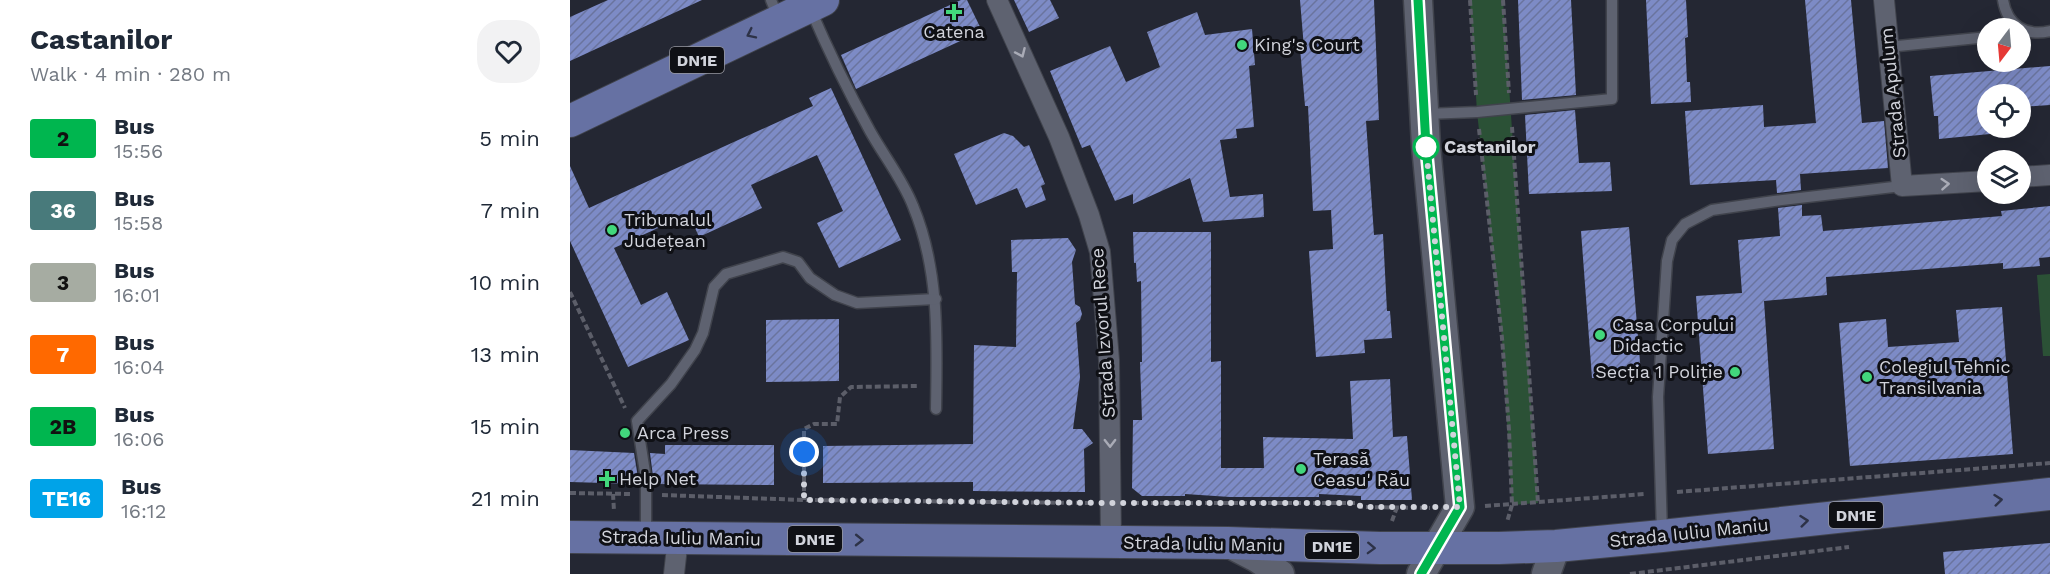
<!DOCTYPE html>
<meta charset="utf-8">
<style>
:root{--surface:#fff;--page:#f2f2f3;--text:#1f2937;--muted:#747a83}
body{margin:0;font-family:"Work Sans",sans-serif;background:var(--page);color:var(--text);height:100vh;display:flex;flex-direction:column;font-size:22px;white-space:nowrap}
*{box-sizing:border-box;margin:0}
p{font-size:20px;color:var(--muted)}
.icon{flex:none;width:33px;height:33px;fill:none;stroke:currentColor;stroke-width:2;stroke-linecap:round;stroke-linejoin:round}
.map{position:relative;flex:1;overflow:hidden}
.drawer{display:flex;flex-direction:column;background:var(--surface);width:570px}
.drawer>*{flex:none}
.badge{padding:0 12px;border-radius:4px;font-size:21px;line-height:39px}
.needle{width:39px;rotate:196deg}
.tools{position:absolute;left:1407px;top:18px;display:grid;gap:12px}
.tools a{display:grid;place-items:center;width:54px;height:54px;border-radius:50%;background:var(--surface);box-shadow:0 6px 24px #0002;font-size:30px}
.you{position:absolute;width:30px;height:30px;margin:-15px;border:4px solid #fff;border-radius:50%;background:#1a73e8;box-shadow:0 0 0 9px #1a73e833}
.map>.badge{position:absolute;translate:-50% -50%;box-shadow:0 0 0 3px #fff}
.round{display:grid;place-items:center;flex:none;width:63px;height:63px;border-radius:24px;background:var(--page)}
.head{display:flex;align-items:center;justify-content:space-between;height:102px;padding:0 30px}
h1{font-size:28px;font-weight:700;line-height:45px}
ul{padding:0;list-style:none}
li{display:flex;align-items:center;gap:18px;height:72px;padding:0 30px}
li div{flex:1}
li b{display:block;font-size:22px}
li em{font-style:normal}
li .badge{min-width:66px;font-weight:700;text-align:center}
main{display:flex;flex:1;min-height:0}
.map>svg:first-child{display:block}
.green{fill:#2b5136}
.building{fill:url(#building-hatch)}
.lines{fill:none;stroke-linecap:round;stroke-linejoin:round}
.service-casing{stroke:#40434c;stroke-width:13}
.minor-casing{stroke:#40434c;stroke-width:22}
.secondary-casing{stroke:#40434c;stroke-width:31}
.primary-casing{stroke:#40434c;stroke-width:34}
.path{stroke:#5c5e69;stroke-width:4;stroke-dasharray:6 3;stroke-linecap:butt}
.service{stroke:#5e6270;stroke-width:10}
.minor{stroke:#5e6270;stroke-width:20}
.secondary{stroke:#5e6270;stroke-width:28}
.primary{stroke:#6671a3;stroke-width:32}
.oneway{stroke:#2d3247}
.oneway2{stroke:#a9abb6}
.line-casing{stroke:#fff;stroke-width:14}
.line{stroke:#00b64f;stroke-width:9}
.walk{stroke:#d1d3db;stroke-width:6;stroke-dasharray:0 10.8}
.poi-dot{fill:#42d77c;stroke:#0f1015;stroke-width:2}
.stop-dot{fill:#fff;stroke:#00b64f;stroke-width:3}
.labels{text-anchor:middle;stroke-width:6;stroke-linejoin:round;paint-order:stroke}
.shield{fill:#0f1015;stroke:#9798a0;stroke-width:1.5}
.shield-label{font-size:16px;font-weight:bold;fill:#d1d3db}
.poi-label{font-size:18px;fill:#d1d3db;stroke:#0f1015;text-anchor:start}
.street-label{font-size:18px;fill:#d1d3db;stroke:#0f1015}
.stop-label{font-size:18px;font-weight:bold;fill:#d1d3db;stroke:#0f1015;text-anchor:start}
</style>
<main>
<section class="drawer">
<div class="head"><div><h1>Castanilor</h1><p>Walk · 4 min · 280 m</p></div><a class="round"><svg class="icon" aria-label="heart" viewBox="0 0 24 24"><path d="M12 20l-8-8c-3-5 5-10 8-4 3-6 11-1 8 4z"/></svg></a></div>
<ul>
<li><span class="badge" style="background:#00b64f;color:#111">2</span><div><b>Bus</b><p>15:56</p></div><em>5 min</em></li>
<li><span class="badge" style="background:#487a7b;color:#fff">36</span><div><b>Bus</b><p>15:58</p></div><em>7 min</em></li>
<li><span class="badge" style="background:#a6aca2;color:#111">3</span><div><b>Bus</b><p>16:01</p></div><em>10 min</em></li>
<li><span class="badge" style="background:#ff6900;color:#fff">7</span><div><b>Bus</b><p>16:04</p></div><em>13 min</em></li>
<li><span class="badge" style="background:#00b64f;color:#111">2B</span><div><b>Bus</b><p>16:06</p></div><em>15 min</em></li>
<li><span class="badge" style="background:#00a3e8;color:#fff">TE16</span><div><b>Bus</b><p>16:12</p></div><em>21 min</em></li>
</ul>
</section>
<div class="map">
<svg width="1480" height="574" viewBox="0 0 1480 574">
<defs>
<pattern id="building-hatch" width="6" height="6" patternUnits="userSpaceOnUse" patternTransform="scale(1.5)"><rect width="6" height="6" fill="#7d8bc6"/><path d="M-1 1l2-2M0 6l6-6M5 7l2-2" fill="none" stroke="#6a749e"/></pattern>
</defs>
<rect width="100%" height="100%" fill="#242733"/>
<g class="green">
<polygon points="900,0 933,0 968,503 942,505 932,338 907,112"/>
<polygon points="1480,274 1480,356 1473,356 1467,275"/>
</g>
<g class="building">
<polygon points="38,0 132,0 0,61 0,17"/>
<polygon points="391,0 397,0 412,31 286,89 271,55"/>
<polygon points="444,0 480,0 489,18 459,32"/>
<polygon points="730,0 804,0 809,120 796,121 804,235 813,234 817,311 820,311 822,338 794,340 795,353 746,357 739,251 763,249 761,210 743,211 738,106 735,106 730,48 734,48"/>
<polygon points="948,0 1001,0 1006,95 952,100"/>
<polygon points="1076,0 1116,0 1118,37 1115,38 1117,82 1120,82 1121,102 1081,104"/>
<polygon points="1235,0 1281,0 1292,123 1314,121 1318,168 1230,174 1231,190 1207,193 1206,180 1120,185 1115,111 1193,105 1194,127 1246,123"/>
<polygon points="627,12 635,35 682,29 685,65 679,66 684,127 666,129 667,138 650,140 660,197 693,194 694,217 633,222 620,178 563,204 563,194 545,201 520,145 512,148 480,71 540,46 556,82 590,67 577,32"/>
<polygon points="1480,66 1480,105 1450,107 1450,94 1418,94 1418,128 1420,128 1420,134 1369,139 1368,116 1364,116 1360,76"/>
<polygon points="261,88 331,240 269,268 247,223 273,211 247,155 181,185 192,208 129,237 119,214 44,248 71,305 97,292 119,340 58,367 0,241 0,166 19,208 243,106 239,98"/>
<polygon points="1005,110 1009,163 1040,162 1042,191 959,194 955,115"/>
<polygon points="434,133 443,136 454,147 459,145 475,184 471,186 476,200 456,208 447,188 406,205 384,154"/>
<polygon points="1232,205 1232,216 1251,215 1253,231 1432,216 1431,211 1480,206 1480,257 1469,258 1470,266 1433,269 1433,263 1256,277 1257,295 1194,301 1204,449 1138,454 1126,296 1172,293 1168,240 1210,236 1208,208"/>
<polygon points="1059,227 1071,374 1022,378 1011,231"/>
<polygon points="563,232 641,232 641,362 651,361 651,468 694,468 693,437 783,439 780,381 820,379 823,437 837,436 842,500 791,500 791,496 749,494 749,497 660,497 615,494 615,496 572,496 562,488 563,420 572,420 570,362 572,362 571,281 567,282 566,263 564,263"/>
<polygon points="498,238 506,250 502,262 505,304 510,307 512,314 510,320 506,323 510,377 503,429 512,429 523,443 514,449 515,492 403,491 403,482 253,483 253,446 403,444 404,345 446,347 447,272 442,272 441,240"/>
<polygon points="1432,307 1443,454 1280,466 1269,323 1316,319 1318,347 1389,342 1386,310"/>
<polygon points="269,319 269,381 196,382 196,320"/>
<polygon points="95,445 204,445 204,485 84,484 80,453 95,454"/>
<polygon points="0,450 64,453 69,484 0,482"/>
<polygon points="1480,543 1480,574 1375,574 1373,552"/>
</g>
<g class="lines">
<g class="service-casing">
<g id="service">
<polyline points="201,0 208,17"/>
<path d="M 1433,0 C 1437,25 1456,37 1480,31"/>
<path d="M 240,8 C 258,50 278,91 300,131 C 314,156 333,180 343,206 C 370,271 367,341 366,409"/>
<polyline points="1318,47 1418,37"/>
<polyline points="855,114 907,112 1042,99 1042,0"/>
<polyline points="1092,533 1088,397 1097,261 1102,240 1115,224 1142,210 1204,201 1332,186"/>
<polyline points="76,535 76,479 67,421 101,384 125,350 133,333 144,287 156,274 213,257 228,262 240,278 265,295 287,303 366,299"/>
</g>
</g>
<g class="minor-casing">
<g id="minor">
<polyline points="427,0 489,137 519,215 530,252 539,360 541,542"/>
<polyline points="1314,0 1332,186 1418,181"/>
<polyline points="1450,177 1480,175"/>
<polyline points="104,574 108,538"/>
</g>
</g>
<g class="secondary-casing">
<g id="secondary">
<polyline points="848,0 856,146 890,507 851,574"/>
<polyline points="658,543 687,558 710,574"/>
<polyline points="976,574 986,546"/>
</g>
</g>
<g class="primary-casing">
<g id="primary">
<polyline points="0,121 253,0"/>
<polyline points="0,537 658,543 810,548 929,548 986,546 1092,536 1480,494"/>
</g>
</g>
<g class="path">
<polyline points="900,0 906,95"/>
<polyline points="933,0 939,93"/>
<polyline points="942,127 968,503"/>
<polyline points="909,129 932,338 939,430 942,505 937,522"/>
<polyline points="0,292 55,408"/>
<polyline points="1107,492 1480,463"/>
<polyline points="0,493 60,494"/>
<polyline points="43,494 44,511"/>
<polyline points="92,495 234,500 519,503"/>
<polyline points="234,500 234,429 244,424 267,424 270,397 281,387 349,386"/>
<polyline points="563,503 785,503 792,507 860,508"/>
<polyline points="915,506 1075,494"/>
<polyline points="822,521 827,507"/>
<polyline points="1060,574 1279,547"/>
</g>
<use href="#service" class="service"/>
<use href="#minor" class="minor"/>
<use href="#secondary" class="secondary"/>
<use href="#primary" class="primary"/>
</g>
<defs><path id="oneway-chevron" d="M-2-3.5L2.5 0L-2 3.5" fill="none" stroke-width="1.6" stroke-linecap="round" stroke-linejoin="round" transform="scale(1.5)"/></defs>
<g class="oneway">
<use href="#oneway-chevron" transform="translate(181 34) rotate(154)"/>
<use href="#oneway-chevron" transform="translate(1428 500) rotate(-6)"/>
<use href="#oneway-chevron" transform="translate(1234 521) rotate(-6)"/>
<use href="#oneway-chevron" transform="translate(289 540) rotate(1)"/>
<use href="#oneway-chevron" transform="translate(801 548) rotate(2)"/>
</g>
<g class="oneway2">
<use href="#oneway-chevron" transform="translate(451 53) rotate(66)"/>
<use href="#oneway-chevron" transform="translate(1375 184) rotate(-4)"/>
<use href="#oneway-chevron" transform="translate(540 443) rotate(89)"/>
</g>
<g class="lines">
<g class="line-casing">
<polyline id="line" points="848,0 856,146 890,507 851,574"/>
</g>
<use href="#line" class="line"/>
<polyline class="walk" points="234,452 234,500 541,503 785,503 792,507 890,507 856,147"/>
</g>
<g class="poi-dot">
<path d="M381 3h6v6h6v6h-6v6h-6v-6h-6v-6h6z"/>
<circle cx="672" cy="45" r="6"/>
<circle cx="42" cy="230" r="6"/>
<circle cx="1030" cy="335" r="6"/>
<circle cx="1165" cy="372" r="6"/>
<circle cx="1297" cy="377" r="6"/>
<circle cx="55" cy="433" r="6"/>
<circle cx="731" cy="469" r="6"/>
<path d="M34 470h6v6h6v6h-6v6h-6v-6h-6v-6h6z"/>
</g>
<circle class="stop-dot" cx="856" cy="147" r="12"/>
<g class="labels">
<g class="shield">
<rect x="100" y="47" width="54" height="26" rx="4.5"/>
<rect x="1259" y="502" width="54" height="26" rx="4.5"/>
<rect x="218" y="526" width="54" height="26" rx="4.5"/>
<rect x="735" y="533" width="54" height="26" rx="4.5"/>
</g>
<g class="shield-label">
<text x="127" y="66">DN1E</text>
<text x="1286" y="521">DN1E</text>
<text x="245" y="545">DN1E</text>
<text x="762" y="552">DN1E</text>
</g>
<g class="poi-label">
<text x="384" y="38" text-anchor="middle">Catena</text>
<text x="684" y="51">King's Court</text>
<text x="54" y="226">Tribunalul<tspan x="54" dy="21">Județean</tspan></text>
<text x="1042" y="331">Casa Corpului<tspan x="1042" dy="21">Didactic</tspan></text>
<text x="1309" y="373">Colegiul Tehnic<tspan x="1309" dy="21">Transilvania</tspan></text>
<text x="1153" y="378" text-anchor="end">Secția 1 Poliție</text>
<text x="67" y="439">Arca Press</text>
<text x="743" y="465">Terasă<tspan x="743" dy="21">Ceasu' Rău</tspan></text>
<text x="49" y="485">Help Net</text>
</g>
<g class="street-label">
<text transform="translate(1323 93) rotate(-96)" y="6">Strada Apulum</text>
<text transform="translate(533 333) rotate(-94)" y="6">Strada Izvorul Rece</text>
<text transform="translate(1119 533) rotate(-6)" y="6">Strada Iuliu Maniu</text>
<text transform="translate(111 538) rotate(1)" y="6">Strada Iuliu Maniu</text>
<text transform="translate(633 544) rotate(1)" y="6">Strada Iuliu Maniu</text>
</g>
<g class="stop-label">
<text x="874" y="153">Castanilor</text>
</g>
</g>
</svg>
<div class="tools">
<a><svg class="needle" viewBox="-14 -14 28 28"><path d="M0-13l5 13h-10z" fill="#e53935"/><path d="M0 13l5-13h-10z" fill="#747a83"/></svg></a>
<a><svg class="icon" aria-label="locate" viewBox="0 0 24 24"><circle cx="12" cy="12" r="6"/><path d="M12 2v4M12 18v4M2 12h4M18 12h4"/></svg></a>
<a><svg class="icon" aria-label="layers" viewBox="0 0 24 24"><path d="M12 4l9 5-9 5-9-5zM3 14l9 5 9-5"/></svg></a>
</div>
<div class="you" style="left:234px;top:452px"></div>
</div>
</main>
